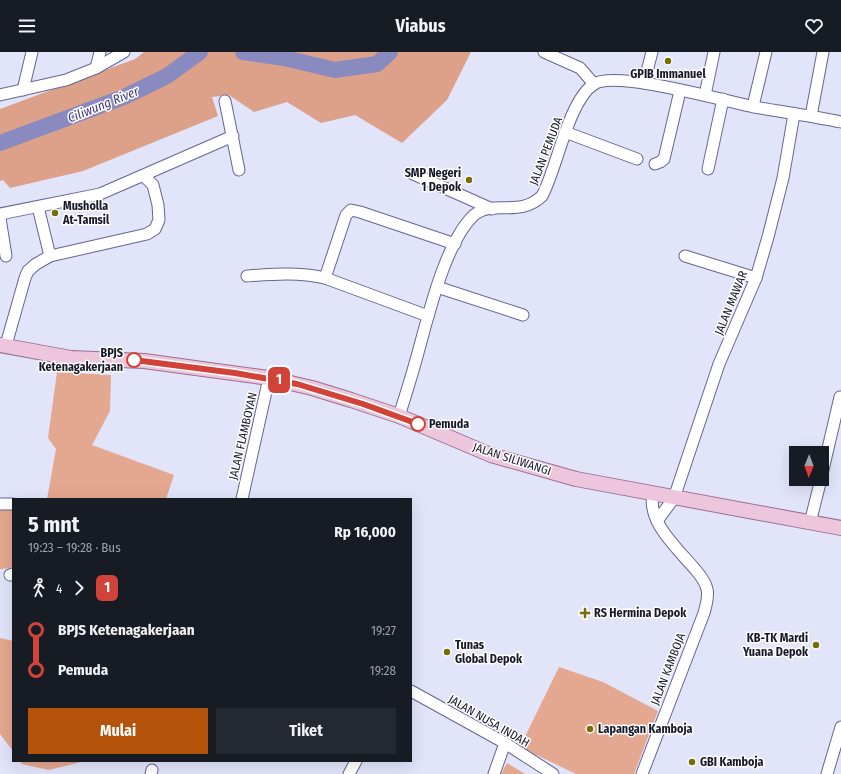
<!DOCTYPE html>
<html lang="id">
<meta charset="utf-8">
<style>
:root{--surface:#171b24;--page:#242831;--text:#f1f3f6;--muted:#9ea1a6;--accent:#b45309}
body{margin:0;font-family:"Fira Sans Condensed",sans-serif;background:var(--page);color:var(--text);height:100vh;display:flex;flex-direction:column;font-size:15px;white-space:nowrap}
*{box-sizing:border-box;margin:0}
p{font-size:13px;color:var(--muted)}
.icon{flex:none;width:22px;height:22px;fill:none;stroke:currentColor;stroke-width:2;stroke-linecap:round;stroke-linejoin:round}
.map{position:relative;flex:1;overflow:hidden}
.sheet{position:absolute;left:12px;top:446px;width:400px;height:264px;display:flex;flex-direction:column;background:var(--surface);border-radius:0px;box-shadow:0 4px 16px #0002}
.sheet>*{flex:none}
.badge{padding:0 8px;border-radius:6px;font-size:14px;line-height:26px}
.needle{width:26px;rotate:181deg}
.tools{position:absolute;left:789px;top:394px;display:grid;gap:8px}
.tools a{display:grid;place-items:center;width:40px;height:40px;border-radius:0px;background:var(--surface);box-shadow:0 4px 16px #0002;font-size:20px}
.map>.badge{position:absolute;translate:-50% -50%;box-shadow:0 0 0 2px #fff}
.legs{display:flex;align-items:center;gap:6px;height:44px;padding:0 16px;font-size:13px}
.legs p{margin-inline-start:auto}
.head{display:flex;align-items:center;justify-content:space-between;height:68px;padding:0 16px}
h1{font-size:22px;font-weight:700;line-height:30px}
.primary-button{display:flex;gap:8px;margin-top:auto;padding:8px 16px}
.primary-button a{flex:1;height:46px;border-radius:0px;background:var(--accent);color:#fff;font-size:16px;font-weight:700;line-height:46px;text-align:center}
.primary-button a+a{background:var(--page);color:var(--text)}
ul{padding:0 16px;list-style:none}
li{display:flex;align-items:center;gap:14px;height:40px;font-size:15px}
li i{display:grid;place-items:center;width:6px;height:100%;margin:0 5px;background:currentColor}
li i::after{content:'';width:10px;height:10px;margin:-5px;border:3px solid;border-radius:50%;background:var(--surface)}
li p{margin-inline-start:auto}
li:first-child i{background:linear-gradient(#0000 50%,currentColor 0)}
li:last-child i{background:linear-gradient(currentColor 50%,#0000 0)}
header{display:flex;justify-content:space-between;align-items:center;height:52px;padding:0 16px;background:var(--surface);font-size:18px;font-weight:700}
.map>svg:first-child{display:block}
.green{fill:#e4a78f}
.forest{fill:#dda088}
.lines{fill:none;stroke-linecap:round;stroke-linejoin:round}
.river{stroke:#888ac0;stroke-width:16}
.minor-casing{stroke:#646595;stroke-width:13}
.major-casing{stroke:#9b6f90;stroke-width:16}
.minor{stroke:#fff;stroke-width:11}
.major{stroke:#edc5dd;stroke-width:14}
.line-1-casing{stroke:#fff;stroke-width:9}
.line-1{stroke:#d14338;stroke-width:6}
.poi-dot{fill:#786d08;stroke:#fff;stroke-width:1.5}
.stop-1-dot{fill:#fff;stroke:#d14338;stroke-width:2}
.labels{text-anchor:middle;stroke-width:3;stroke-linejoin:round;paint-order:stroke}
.poi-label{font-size:12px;font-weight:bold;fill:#18182b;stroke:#fff;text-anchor:start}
.street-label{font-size:12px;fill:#18182b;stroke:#fff}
.stop-label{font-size:12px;font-weight:bold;fill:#18182b;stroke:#fff;text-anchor:end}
.water-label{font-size:13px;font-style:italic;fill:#3c387b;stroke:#fff}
</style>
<header><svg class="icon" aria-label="menu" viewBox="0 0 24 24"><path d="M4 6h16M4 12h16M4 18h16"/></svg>Viabus<svg class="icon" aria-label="heart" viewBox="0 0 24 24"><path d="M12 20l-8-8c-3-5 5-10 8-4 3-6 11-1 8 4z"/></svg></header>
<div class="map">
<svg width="841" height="722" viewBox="0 0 841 722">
<rect width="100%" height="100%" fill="#e2e4fa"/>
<g class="green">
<polygon points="57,320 111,323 110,359 92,393 174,423 166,447 47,447 56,397 48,386"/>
<polygon points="13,455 13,516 0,517 0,456"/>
<polygon points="0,586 13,589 13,699 0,682"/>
<polygon points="559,615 603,630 658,659 634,722 576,722 520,695"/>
<polygon points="20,709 85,709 49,718 22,712"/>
<polygon points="507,711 525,722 501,722"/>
</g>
<polygon class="forest" points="144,0 471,0 447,48 402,91 355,63 321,71 287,50 254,60 229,43 212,45 218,64 83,119 10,136 3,128 0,129 0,57 135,7"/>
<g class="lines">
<g class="river">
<polyline points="243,0 284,6 335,18 377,12 390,0"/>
<polyline points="0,91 124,45 167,24 200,0"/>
</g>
<g class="minor-casing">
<g id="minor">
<polyline points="544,0 580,16 594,32"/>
<polyline points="96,16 100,0"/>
<polyline points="644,31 652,0"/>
<polyline points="23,38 32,0"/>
<polyline points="0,43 66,28 96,16 124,0"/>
<polyline points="705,43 714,0"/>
<polyline points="225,49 239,118"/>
<polyline points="753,54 766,0"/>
<polyline points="811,64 823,0"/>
<polyline points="565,80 637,107"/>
<polyline points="655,112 660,110 664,107 680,39"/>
<polyline points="708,117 723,47"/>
<polyline points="411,121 492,157"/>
<polyline points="38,155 50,204"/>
<polyline points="0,162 100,142 233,84"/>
<polyline points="0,166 6,204"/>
<polyline points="685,204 756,226"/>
<path d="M 247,224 C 274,222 299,220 325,226 L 428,264"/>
<polyline points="325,226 346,163 351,158 360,160 455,192"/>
<polyline points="437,235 523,263"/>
<polyline points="6,293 25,226 28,219 36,212 50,204 147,182 155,177 159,168 158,153 153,133 144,124"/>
<path d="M 399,364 C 406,342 413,320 419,297 C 429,261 446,189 474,163 C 494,147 519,166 542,144 C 557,117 568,49 594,32 C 616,18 725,49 754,55 C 783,60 812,64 841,70"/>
<polyline points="822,422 840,345"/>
<polyline points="242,447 269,326"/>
<polyline points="0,452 13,452"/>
<polyline points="657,469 674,446 719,312 756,226 768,185 783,126 794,62"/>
<polyline points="810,471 821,427"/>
<polyline points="10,523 13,522"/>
<polyline points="411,639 505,691 553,722"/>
<polyline points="151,722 152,718"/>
<polyline points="349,722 356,709"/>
<polyline points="494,722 505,691"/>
<path d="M 642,722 L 704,561 C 706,553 709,545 707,537 C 705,528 699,522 694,516 C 677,496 647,470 653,442"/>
<polyline points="827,722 841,675"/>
</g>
</g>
<g class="major-casing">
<polyline id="major" points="0,293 71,306 144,309 269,326 312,336 351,348 399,364 491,403 576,427 841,476"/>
</g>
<use href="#minor" class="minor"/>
<use href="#major" class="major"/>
</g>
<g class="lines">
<g class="line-1-casing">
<polyline id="line-1" points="134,308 235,321 297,332 363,352 418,372"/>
</g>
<use href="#line-1" class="line-1"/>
</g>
<g class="poi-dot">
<circle cx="668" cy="9" r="4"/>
<circle cx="469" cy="128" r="4"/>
<circle cx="55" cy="161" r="4"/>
<path d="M583 555h4v4h4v4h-4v4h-4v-4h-4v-4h4z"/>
<circle cx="816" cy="593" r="4"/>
<circle cx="447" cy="600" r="4"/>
<circle cx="590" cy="677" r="4"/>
<circle cx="692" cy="710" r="4"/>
</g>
<g class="stop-1-dot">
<circle cx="134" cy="308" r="7"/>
<circle cx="418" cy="372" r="7"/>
</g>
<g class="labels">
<g class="poi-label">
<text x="668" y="26" text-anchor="middle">GPIB Immanuel</text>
<text x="461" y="125" text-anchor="end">SMP Negeri<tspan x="461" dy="14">1 Depok</tspan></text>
<text x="63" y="158">Musholla<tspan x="63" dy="14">At-Tamsil</tspan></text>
<text x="594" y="565">RS Hermina Depok</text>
<text x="808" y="590" text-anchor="end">KB-TK Mardi<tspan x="808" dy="14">Yuana Depok</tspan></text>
<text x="455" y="597">Tunas<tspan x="455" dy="14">Global Depok</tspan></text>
<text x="598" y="681">Lapangan Kamboja</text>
<text x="700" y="714">GBI Kamboja</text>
</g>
<g class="street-label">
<text transform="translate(546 99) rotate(-69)" y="4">JALAN PEMUDA</text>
<text transform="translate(731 251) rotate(-68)" y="4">JALAN MAWAR</text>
<text transform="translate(243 384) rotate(-77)" y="4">JALAN FLAMBOYAN</text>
<text transform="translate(512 407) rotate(18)" y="4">JALAN SILIWANGI</text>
<text transform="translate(668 617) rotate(-69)" y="4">JALAN KAMBOJA</text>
<text transform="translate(489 669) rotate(30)" y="4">JALAN NUSA INDAH</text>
</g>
<g class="stop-label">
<text x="123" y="305">BPJS<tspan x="123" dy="14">Ketenagakerjaan</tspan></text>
<text x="429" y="376" text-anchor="start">Pemuda</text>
</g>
<g class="water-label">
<text transform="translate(103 52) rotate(-22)" y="5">Ciliwung River</text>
</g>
</g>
</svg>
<div class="tools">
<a><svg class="needle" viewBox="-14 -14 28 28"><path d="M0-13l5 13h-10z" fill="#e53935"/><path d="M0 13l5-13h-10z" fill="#9ea1a6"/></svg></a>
</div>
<b class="badge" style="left:279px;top:328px;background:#d14338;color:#fff">1</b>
<section class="sheet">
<div class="head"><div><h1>5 mnt</h1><p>19:23 – 19:28 · Bus</p></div><b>Rp 16,000</b></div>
<div class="legs"><svg class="icon" aria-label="walk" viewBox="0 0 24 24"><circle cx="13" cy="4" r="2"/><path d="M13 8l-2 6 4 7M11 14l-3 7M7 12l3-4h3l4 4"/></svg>4<svg class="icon" aria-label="forward" viewBox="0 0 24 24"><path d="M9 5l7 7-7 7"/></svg><b class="badge" style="background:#d14338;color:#fff">1</b></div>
<ul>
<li><i style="color:#d14338"></i><b>BPJS Ketenagakerjaan</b><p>19:27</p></li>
<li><i style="color:#d14338"></i><b>Pemuda</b><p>19:28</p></li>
</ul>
<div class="primary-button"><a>Mulai</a><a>Tiket</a></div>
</section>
</div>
